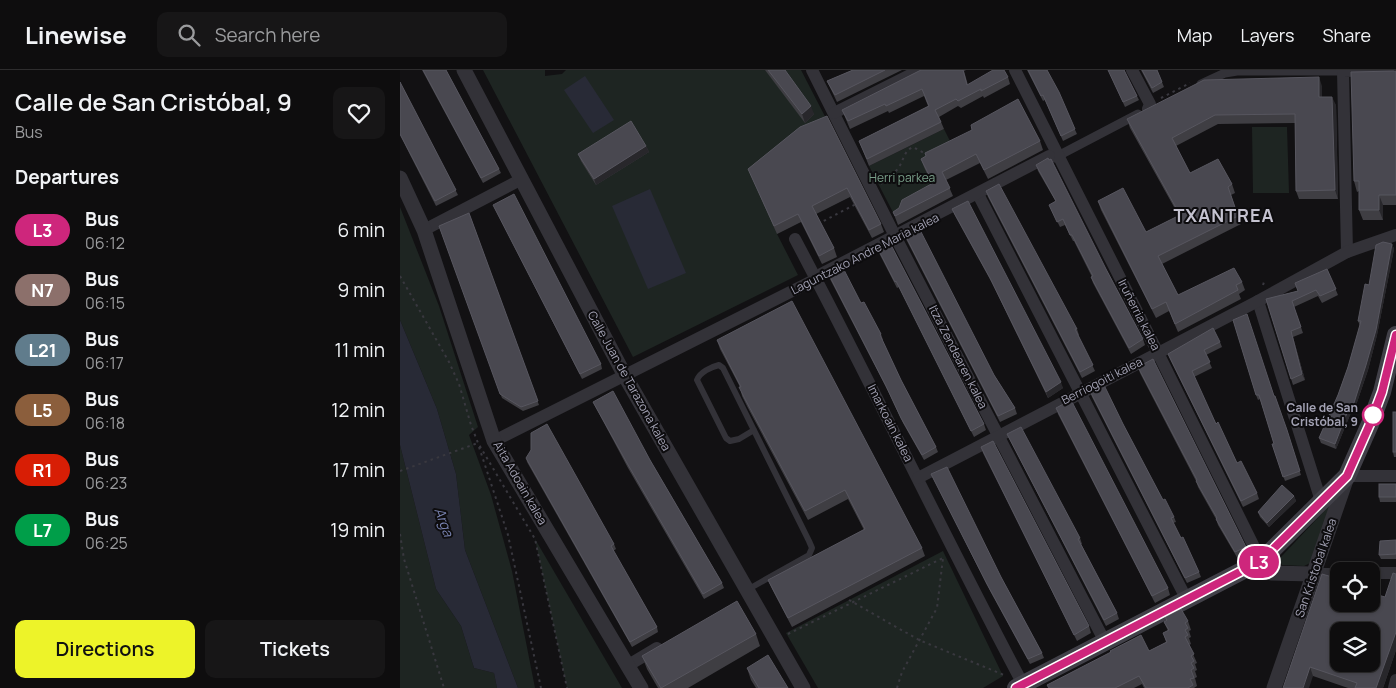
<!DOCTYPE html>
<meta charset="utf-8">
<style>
:root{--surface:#0e0d0e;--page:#171617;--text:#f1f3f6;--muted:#9b9c9e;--line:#2e2d2e;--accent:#edf329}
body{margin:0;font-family:Manrope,sans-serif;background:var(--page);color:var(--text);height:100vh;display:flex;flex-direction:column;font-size:19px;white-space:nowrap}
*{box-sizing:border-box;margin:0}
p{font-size:16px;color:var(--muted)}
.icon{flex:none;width:28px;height:28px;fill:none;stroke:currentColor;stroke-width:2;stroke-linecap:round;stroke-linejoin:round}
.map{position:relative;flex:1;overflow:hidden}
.details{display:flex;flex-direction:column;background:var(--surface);width:400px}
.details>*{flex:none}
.badge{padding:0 10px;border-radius:16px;font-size:18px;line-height:32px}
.tools{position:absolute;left:930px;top:492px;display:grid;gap:10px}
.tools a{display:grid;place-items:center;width:50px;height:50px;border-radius:10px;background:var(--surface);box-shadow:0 1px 4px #0004,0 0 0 1px var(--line);font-size:25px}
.map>.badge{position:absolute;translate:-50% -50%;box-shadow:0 0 0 2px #fff}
h2{padding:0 15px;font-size:19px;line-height:45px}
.round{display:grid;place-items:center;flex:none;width:52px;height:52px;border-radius:10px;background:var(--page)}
.head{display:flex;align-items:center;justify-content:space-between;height:85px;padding:0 15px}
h1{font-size:24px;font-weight:600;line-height:38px}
.primary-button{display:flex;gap:10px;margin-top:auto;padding:10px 15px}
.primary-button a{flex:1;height:58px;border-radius:10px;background:var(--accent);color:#111;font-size:20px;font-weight:600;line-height:58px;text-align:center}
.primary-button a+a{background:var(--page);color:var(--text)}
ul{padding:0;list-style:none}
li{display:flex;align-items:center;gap:15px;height:60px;padding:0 15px}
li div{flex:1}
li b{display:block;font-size:19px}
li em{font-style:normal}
li .badge{min-width:55px;font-weight:700;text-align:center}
header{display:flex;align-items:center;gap:30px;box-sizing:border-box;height:70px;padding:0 25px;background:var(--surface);border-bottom:1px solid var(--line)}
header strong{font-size:24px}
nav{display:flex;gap:28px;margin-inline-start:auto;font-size:18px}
.search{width:350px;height:45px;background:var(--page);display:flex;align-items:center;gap:12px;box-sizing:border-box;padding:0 18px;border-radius:10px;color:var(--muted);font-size:19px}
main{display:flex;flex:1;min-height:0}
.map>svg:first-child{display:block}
.green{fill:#1e2522}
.water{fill:#282a36}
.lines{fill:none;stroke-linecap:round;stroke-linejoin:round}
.path{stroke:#39383f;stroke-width:2;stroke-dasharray:2.5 4;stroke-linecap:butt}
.service{stroke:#333238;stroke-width:6}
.pedestrian{stroke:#333238;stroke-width:9}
.minor{stroke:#333238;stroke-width:12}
.tertiary{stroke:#333238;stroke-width:15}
.secondary{stroke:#414048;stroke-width:18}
.wall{fill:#3f3e43}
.shaded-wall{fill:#28272b}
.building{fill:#494850;stroke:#57565f;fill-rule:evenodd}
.line-casing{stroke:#fff;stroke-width:11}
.line{stroke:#ce267c;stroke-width:8}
.stop-dot{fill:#fff;stroke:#ce267c;stroke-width:2.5}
.labels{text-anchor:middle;stroke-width:4;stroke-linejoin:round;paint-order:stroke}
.park-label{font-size:12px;fill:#799f89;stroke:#0d0c0e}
.street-label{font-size:12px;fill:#a3a2b4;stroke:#0d0c0e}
.stop-label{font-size:12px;font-weight:bold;fill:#a3a2b4;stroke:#0d0c0e;text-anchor:end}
.water-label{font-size:14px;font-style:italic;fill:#7882b0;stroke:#0d0c0e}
.district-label{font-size:18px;font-weight:bold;letter-spacing:1px;fill:#c5c3d0;stroke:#0d0c0e}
</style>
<header>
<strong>Linewise</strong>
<div class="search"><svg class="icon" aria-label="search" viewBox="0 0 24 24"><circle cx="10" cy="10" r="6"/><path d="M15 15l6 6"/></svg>Search here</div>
<nav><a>Map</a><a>Layers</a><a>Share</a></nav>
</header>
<main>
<section class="details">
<div class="head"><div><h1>Calle de San Cristóbal, 9</h1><p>Bus</p></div><a class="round"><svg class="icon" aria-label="heart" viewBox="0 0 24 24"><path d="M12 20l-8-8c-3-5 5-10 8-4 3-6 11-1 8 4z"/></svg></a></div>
<h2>Departures</h2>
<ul>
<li><span class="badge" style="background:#ce267c;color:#fff">L3</span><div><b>Bus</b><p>06:12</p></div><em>6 min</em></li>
<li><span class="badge" style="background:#8c706b;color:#fff">N7</span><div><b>Bus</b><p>06:15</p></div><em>9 min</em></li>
<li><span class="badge" style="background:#607c8c;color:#fff">L21</span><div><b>Bus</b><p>06:17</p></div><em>11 min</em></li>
<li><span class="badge" style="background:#8b5e3c;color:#fff">L5</span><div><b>Bus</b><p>06:18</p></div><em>12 min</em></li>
<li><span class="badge" style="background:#d81e05;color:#fff">R1</span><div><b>Bus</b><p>06:23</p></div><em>17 min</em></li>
<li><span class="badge" style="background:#009e49;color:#fff">L7</span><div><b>Bus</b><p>06:25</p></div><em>19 min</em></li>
</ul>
<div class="primary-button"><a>Directions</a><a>Tickets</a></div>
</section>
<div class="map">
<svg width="996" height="618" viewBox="0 0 996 618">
<rect width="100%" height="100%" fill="#121113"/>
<g class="green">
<polygon points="83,0 145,0 145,6 162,4 166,0 401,0 463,120 377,164 398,205 233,287"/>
<polygon points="852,57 887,57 889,123 853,123"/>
<polygon points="544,59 554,79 536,122 497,150 469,96"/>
<polygon points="0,137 39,236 78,357 69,365 91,425 112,501 135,618 118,618 65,480 56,404 37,339 0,250"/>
<polygon points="0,375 36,519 61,556 74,598 94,603 97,618 0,618"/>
<polygon points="930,435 912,492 904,496 882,495 880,491 881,487"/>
<polygon points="135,469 222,618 167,618"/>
<polygon points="543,481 603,606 583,618 418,618 386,563"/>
</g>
<g class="water">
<polygon points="185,6 214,50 193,63 164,20"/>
<polygon points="250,119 286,203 248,219 212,136"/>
<polygon points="0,250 37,339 56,404 65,480 118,618 97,618 94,603 74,598 61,556 36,519 0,375"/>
</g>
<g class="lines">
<g class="path">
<polyline points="761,28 790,13"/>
<path d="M 481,114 C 488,109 494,104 499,97 C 504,89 504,81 513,77 L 526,84"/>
<polyline points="418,154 456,134"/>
<polyline points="0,206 49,292 59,314 71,355 78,373 135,469 167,618"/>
<polyline points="863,215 865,209"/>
<polyline points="79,377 108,465 141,618"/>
<polyline points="0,401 78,373"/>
<polyline points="0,464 4,489 44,618"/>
<polyline points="449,530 519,570 604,605"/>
<polyline points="388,564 543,488"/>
<polyline points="497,618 502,602 537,538 543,488"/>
</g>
<path class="service" d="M 347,520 L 409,485 L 412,478 L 409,471 L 323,298 L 319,295 C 311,297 300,302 297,310 L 326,368 L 330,371 L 339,369 L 354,360"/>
<g class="pedestrian">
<polyline points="801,14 825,3 837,1 943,1"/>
<polyline points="654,88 738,44"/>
</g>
<g class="minor">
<polyline points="412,0 496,168 705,572"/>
<polyline points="615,0 758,283 861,491"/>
<polyline points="732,0 750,34 748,39"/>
<polyline points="434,43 520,0"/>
<polyline points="579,126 787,530"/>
<polyline points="24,160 122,109"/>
<path d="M 395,169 C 474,318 546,470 625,618"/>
<polyline points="947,182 943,1 988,0"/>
<polyline points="421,204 649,86"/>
<polyline points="858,231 921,431"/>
<polyline points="94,371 416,209"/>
<polyline points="947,406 996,406"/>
<polyline points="518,408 858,231 947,182 996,165"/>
<polyline points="971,503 996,503"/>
<polyline points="913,504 939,504"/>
<polyline points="227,596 257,578"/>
<polyline points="994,618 996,610"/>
</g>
<g class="tertiary">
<polyline points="64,0 225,306 403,618"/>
<polyline points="0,108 24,160 94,371 241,618"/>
<polyline points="861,491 871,503 913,504"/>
<polyline points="874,618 947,407"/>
</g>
<polyline class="secondary" points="616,618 861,491 947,406 970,354 982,322 996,265"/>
</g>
<g class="wall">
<polygon points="22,0 46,0 99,99 101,103 83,113"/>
<polygon points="365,0 385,0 414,44 405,53"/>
<polygon points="453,0 502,0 437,32 427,11"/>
<polygon points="521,0 566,0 564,1 568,15 608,7 610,14 584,28 583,26 561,38 558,36 539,47 544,59 469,96 459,71 528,36 524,26 489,43 488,41 450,59 442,40"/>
<polygon points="627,0 647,0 677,64 663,71 645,30 643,31"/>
<polygon points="708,0 725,0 725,2 739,30 725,37"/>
<polygon points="741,0 757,0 764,17 753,23"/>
<polygon points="996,1 996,135 983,135 983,150 963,150 959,140 959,121 957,122 954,111"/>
<polygon points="0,12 58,125 36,136 0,65"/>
<polygon points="922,16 922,27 936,35 938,129 899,129 896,121 895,53 818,54 776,76 790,103 832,114 835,123 831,125 841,154 762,194 778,225 842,212 845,220 839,224 841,229 778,262 769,241 756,248 701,140 698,131 746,162 779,146 730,58 727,49"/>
<polygon points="400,57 481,154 484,162 472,168 450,127 416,144 434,178 437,187 422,194 401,152 377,164 348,99"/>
<polygon points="640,71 643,80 588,109 580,93 546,110 553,126 498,155 493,142 532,114 524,97 521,89"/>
<polygon points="246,76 249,82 196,115 181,91 178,84"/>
<polygon points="636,95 706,199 743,269 745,275 731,284 693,213 691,207 692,207 674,171 673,171 665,155 660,157 649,135 656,132 638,101"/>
<polygon points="586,121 677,259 679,265 678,265 695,301 682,308 588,127"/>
<polygon points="93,135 201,294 202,299 182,309"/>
<polygon points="552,139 663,318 648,328 592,213 554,144"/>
<polygon points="69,143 139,335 123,341 102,328 39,156"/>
<polygon points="504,163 615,338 617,344 600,352 506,169"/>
<polygon points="992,174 994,179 977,265 968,300 954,341 952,340 936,379 921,373 919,368 938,325 948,297 960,256 958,251 969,215"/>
<polygon points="477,177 584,354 586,360 574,367 499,217 497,218 479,183"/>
<polygon points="927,199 938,225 922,233 918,226 894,237 903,263 893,267 905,310 893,315 866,229 898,221"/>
<polygon points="428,203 461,233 481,264 483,270 482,270 501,310 536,377 538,382 524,390 503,353 488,321 430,209"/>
<polygon points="833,250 874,326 901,405 885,411 872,374 874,374 860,329 858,330 856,325"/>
<polygon points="317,270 522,478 525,486 392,557 372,519 368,510 464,460 448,429 408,450 348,338 342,326 340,317 320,279"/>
<polygon points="820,272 822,277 806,285 812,298 794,307 816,354 837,393 857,423 859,429 843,437 770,289 768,284"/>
<polygon points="738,297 846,477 848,484 838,489 818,455 816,449 798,417 796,411 740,303"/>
<polygon points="690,321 723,354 763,430 774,447 776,452 773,453 799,502 801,507 787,513 692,327"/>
<polygon points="193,332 250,390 322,513 324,518 304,529 228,398 195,336"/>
<polygon points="656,338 768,518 770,525 755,533 658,344"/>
<polygon points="996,342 996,387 994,387 993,382"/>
<polygon points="607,364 680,468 682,474 681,474 717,543 719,549 706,556 610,370"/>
<polygon points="581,377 689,556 691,563 677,571 583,383"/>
<polygon points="126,388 214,474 216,479 213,481 257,557 258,562 232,577 127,392"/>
<polygon points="531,404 601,507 642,583 644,588 630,594 589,519"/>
<polygon points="996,414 996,432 980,432 979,427"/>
<polygon points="894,426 896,431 869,457 860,447 858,442"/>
<polygon points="996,470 996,489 981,489 979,485"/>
<polygon points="996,504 996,580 983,618 948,618 913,606 883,618 939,534 985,527"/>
<polygon points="765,547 788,551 791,560 789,561 791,567 789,568 791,574 789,575 797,593 795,594 797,600 795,601 797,607 795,608 797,616 794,618 744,618 742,614 734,618 648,618 647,615 749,581 766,572 763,563 768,561 764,552 766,551"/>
<polygon points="356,564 360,576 288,618 258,618 247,599 242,586"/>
<polygon points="347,598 388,618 356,618 351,610"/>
</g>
<g class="shaded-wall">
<polygon points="919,7 922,16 922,36 919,27"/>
<polygon points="932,27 936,35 938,129 935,120"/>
<polygon points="411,36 414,44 405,53 402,44"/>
<polygon points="246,76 249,82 196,115 194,109"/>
<polygon points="979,125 983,135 983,150 979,140"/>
<polygon points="992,174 994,179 977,265 968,300 954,341 953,336"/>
<polygon points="891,261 893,267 905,310 902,304"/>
<polygon points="661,312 663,318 648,328 646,322"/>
<polygon points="950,335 952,340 936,379 935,374"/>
<polygon points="894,426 896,431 869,457 867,453"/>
<polygon points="996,562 996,580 983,618 976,618"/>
<polygon points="910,597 913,606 909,618 903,618"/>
</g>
<g class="building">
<polygon points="23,0 46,0 99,99 81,108"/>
<polygon points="368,0 385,0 411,36 402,44"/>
<polygon points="453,0 485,0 435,25 427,11"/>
<polygon points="521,0 563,0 567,15 593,0 604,0 608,7 581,21 581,19 558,31 556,29 535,40 541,52 467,89 459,71 529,36 522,19 486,36 485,34 448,51 442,40"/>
<polygon points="628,0 647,0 659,22 675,59 661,66 643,25 641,26"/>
<polygon points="708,0 724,0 737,26 723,32"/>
<polygon points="742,0 757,0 762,12 752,18"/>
<polygon points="996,1 996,125 979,125 979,140 959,140 959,111 954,111 951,2"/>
<polygon points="919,7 919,27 932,27 935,120 896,121 895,44 815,45 772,68 790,103 818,89 832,114 828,117 838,146 758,186 778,225 834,198 842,212 836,215 838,220 775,254 766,232 752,239 698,131 723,118 746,162 780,145 727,49 804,10"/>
<polygon points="0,12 56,120 35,131 0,64"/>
<polygon points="618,29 640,71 584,100 576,84 542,102 550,118 495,146 493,142 499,138 502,130 533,113 521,89 526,86 525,83 572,60 571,55"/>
<polygon points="427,46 481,154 469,160 447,118 412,136 434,178 419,186 398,144 374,156 348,99 400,57"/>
<polygon points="231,51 246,76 194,109 178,84"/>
<polygon points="648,88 649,90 651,89 706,199 743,269 729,278 691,207 693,206 672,165 670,165 663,149 657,152 649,135 656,131 636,95"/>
<polygon points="599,114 677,259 675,259 693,295 680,302 586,121"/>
<polygon points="114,124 201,294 180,304 93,135"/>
<polygon points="568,131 661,312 646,322 590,208 552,139"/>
<polygon points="69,143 138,331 121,337 100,324 39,156"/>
<polygon points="518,156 594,305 615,338 598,346 504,163"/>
<polygon points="489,171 584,354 571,361 496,211 495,212 477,177"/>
<polygon points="983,172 992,174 976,260 966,295 953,336 950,335 935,374 919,368 938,325 948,297 961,251 958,251 965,214 969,215 976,175"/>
<polygon points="442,196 461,233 464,232 481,264 480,265 501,310 536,377 522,385 501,348 486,316 428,203"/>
<polygon points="927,199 936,219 920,226 916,220 892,231 901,257 891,261 902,304 891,309 866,229 898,221 895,213"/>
<polygon points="392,231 522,478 388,548 368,510 465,459 445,420 405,441 345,329 339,317 341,317 317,270"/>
<polygon points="847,244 874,326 875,326 887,360 900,401 883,407 872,374 874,374 859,325 856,325 833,250"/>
<polygon points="813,258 820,272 804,280 810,292 792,301 816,354 818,352 837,393 841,391 857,423 841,431 768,284"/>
<polygon points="753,289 846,477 835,482 816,449 817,448 796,411 797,410 738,297"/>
<polygon points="704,315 723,354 763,430 765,429 774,447 771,448 781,468 783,467 799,502 785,508 690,321"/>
<polygon points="213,321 250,390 322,513 303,524 227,393 193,332"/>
<polygon points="671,330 768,518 752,526 656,338"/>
<rect x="993" y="342" width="3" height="40"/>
<polygon points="147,354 214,474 211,476 257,557 230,572 126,388 131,380 131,363"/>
<polygon points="621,357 680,468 678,469 717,543 704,550 607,364"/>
<polygon points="593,371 689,556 674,565 581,377"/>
<polygon points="547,397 601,507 642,583 628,589 587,514 531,404"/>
<rect x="979" y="414" width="17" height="13"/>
<polygon points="882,415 894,426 867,453 858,442"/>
<polygon points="996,470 996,484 979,485 980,471"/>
<path d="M 993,503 L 996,504 L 996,562 L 976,618 L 955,618 L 957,613 L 910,597 L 903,618 L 883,618 L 922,504 L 939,509 L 939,534 L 971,534 L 971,523 L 985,527 ZM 939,561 L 971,561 L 971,594 L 939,594 Z"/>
<polygon points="337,531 356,564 261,618 242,586"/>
<polygon points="781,539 788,551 785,553 788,558 785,560 788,565 785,567 794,584 791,586 794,591 791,593 794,598 791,600 794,608 790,609 793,615 788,618 746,618 739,606 715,618 649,618 647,615 711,582 710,581 741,565 749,581 767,572 763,563 769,560 764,552 767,550 765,547"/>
<polygon points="368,585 388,618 359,618 347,598"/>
</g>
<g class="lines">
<g class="line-casing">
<polyline id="line" points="616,618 861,491 947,406 970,354 982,322 996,265"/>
</g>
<use href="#line" class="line"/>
</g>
<circle class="stop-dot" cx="973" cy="345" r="10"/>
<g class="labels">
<g class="park-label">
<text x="502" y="112">Herri parkea</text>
</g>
<g class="street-label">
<text transform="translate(465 184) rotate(-27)" y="4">Laguntzako Andre Maria kalea</text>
<text transform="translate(739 245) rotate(63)" y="4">Iruñerria kalea</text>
<text transform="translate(558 287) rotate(63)" y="4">Itza Zendearen kalea</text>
<text transform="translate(229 311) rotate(61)" y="4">Calle Juan de Tarazona kalea</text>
<text transform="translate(702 311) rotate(-27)" y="4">Berriogoiti kalea</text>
<text transform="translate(490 353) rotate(63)" y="4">Imarkoain kalea</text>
<text transform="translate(120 413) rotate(60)" y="4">Aita Adoain kalea</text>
<text transform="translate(916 498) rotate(-71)" y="4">San Kristobal kalea</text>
</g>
<g class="stop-label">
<text x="958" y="342">Calle de San<tspan x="958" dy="14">Cristóbal, 9</tspan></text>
</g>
<g class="water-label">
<text transform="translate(44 452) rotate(70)" y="5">Arga</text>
</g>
<g class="district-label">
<text x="824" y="152">TXANTREA</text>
</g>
</g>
</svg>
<div class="tools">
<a><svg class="icon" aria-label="locate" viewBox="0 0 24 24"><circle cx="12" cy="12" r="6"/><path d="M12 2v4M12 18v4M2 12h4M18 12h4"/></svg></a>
<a><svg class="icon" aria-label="layers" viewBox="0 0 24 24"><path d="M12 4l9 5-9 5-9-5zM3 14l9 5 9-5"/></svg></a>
</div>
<b class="badge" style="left:859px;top:492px;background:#ce267c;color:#fff">L3</b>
</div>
</main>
